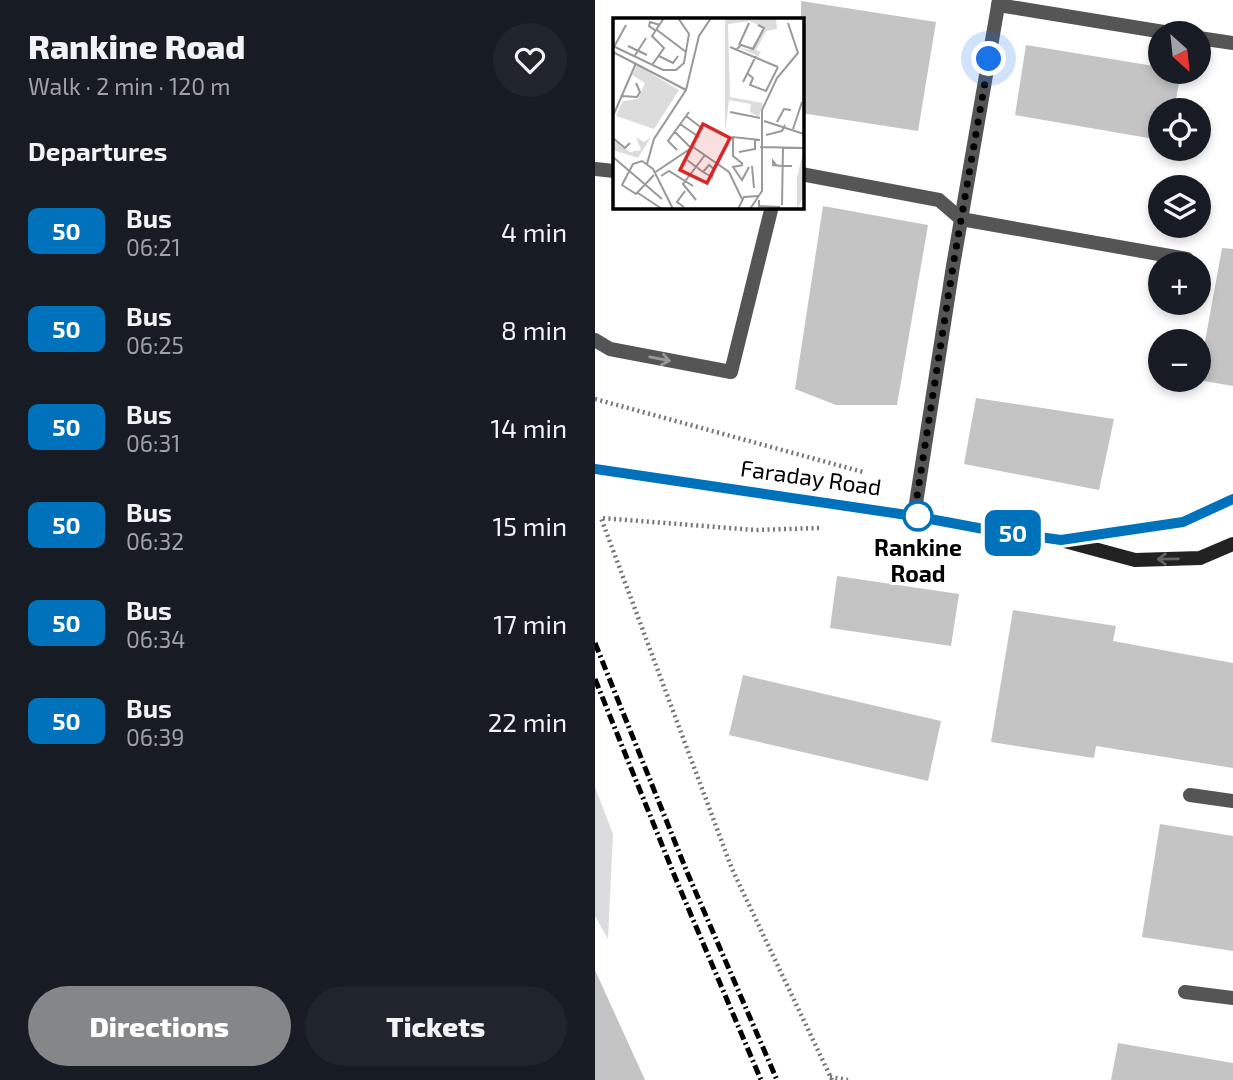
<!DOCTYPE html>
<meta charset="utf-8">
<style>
:root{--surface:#171b24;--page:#20242c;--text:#f1f3f6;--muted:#9ea1a6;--accent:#858687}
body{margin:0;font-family:"Exo 2",sans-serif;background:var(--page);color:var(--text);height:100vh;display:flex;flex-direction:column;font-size:26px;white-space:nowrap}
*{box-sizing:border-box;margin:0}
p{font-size:23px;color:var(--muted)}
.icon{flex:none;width:38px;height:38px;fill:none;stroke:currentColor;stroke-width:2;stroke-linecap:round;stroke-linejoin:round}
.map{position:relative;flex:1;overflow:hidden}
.details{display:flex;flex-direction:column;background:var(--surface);width:595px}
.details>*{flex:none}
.badge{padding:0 14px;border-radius:10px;font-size:24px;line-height:46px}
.needle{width:46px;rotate:153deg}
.buttons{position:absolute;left:553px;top:21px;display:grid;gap:14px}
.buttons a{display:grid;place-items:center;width:63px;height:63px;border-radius:50%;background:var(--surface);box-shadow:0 4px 10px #0003;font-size:35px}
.you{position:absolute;width:35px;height:35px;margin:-18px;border:5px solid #fff;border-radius:50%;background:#1a73e8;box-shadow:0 0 0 10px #1a73e833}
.map>.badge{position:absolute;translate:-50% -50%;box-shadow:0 0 0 4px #fff}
h2{padding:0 28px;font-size:26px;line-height:63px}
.round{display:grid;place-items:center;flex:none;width:74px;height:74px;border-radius:37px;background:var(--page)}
.headline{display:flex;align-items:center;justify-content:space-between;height:119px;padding:0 28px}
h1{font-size:33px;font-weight:800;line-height:52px}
.button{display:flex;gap:14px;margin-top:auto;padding:14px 28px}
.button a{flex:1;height:80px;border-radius:42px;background:var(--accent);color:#fff;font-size:28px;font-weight:800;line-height:80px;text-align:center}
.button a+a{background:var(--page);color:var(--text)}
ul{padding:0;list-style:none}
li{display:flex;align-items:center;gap:21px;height:98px;padding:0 28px}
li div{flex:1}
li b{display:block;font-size:26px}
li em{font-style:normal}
li .badge{min-width:77px;font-weight:700;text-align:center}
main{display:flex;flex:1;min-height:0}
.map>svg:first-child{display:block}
.green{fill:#dcdcdc}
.building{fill:#c4c4c4}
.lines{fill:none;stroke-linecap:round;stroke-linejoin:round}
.path{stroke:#777;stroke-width:4.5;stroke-dasharray:2 3.5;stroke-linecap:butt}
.lane{stroke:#555;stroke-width:14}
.street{stroke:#555;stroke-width:14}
.secondary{stroke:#222;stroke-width:14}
.rail{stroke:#000;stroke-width:5;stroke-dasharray:10 3.5 2 3.5;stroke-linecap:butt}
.oneway{stroke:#999}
.oneway2{stroke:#646464}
.line-casing{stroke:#fff;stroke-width:16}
.line{stroke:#0072bc;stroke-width:10}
.walk{stroke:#000;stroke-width:7;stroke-dasharray:0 12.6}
.stop-dot{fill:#fff;stroke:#0072bc;stroke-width:3.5}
.labels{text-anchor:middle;stroke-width:6;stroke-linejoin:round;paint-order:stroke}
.street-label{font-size:23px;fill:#000;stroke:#fff}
.stop-label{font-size:23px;font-weight:bold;fill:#000;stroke:#fff}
.inset-road{fill:none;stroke:#999;stroke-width:2}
.view{fill:#d62828;fill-opacity:0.15;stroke:#d62828;stroke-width:3.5}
.inset-edge{fill:none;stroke:#000;stroke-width:3.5}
</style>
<main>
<section class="details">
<div class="headline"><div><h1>Rankine Road</h1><p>Walk · 2 min · 120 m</p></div><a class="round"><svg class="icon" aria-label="heart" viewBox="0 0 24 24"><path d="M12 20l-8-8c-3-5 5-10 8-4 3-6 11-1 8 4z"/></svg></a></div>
<h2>Departures</h2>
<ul>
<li><span class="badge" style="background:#0072bc;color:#fff">50</span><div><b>Bus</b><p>06:21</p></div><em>4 min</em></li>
<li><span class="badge" style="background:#0072bc;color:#fff">50</span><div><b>Bus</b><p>06:25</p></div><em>8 min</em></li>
<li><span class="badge" style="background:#0072bc;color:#fff">50</span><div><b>Bus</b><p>06:31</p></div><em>14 min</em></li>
<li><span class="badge" style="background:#0072bc;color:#fff">50</span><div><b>Bus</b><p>06:32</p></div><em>15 min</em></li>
<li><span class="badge" style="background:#0072bc;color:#fff">50</span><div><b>Bus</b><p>06:34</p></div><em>17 min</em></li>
<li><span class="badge" style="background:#0072bc;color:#fff">50</span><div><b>Bus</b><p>06:39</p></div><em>22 min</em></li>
</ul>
<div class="button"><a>Directions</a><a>Tickets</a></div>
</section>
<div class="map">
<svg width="638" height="1080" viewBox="0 0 638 1080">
<rect width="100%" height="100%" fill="#fff"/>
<polygon class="green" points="0,787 18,834 13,939 0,916"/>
<g class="building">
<polygon points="206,1 341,22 323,131 206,113"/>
<polygon points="431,45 565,67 565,72 586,72 579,110 565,110 565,140 420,115"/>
<polygon points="228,206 333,225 302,405 241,405 200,389"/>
<polygon points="627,248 638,249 638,386 603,380"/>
<polygon points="381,398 519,419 504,490 369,464"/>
<polygon points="242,576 364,594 356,646 235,628"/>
<polygon points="418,610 521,626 518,641 638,663 638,768 501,746 499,758 396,742"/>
<polygon points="148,675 346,721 333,781 134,735"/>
<polygon points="565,824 638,836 638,951 547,937"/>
<polygon points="0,970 50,1080 0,1080"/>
<polygon points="523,1043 638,1063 638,1080 516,1080"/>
</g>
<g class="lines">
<g class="path">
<polyline points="0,399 268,472"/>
<polyline points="224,528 160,530 6,518 137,869 237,1080"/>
<polyline points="235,1077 253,1080"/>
</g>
<g class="lane">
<polyline points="403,5 575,33"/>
<polyline points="604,38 638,43"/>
<polyline points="0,169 19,171"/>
<polyline points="206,174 344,200 366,219 592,259"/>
<polyline points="0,340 15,349 136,372 177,206"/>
<polyline points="595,795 638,801"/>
<polyline points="590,992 638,998"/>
</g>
<polyline class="street" points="319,516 358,266 404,0"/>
<g class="secondary">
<polyline points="0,469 319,516 394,530 466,540 540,560 605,558 638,544"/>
<polyline points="475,539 588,522 638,499"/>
</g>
<g class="rail">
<polyline points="0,643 92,872 182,1080"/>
<polyline points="0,679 80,877 166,1080"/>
</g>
</g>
<defs><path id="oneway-shaft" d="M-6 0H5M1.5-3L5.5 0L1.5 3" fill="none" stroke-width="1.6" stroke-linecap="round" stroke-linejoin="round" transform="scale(1.75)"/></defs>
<use class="oneway" href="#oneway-shaft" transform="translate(65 359) rotate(11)"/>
<use class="oneway2" href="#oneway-shaft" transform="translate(573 559) rotate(179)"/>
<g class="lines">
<g class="line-casing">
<polyline id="line" points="0,469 319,516 394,530 466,540 588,522 638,499"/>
</g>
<use href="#line" class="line"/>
<polyline class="walk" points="323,516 319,516 358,266 394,59"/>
</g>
<circle class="stop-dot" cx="323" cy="516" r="14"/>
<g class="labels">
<g class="street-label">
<text transform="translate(216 478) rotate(8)" y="8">Faraday Road</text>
</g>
<g class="stop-label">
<text x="323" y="556">Rankine<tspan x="323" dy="26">Road</tspan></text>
</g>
</g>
<g transform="translate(18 18)">
<rect width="191" height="191" fill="#fff"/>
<path d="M 163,0 L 164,11 L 153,13 L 143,32 L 148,34 L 145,38 L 126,30 L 137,32 L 151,10 L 137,3 L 115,6 L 117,79 L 150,85 L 146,99 L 137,94 L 138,86 L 116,82 L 112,116 L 112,1 ZM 24,47 L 66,72 L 41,111 L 3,98 L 10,83 L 25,81 L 32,65 L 19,57 ZM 23,119 L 31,124 L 38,119 L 25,140 L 0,132 L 0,122 L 17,134 L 28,132 ZM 191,130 L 191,178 L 184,191 L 184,160 Z" fill="#dcdcdc"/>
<path class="inset-road" d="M 44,12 L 73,34M 43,13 L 36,8 L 37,4 L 47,7M 126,27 L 136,5M 0,28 L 50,52 L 63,52 L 71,45 L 76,16 L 65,0M 15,28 L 34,37M 1,29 L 13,7M 117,29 L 165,49M 124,31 L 128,27 L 140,31 L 151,10 L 145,7M 0,34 L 73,72M 46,38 L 60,45 L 65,38M 21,39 L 33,20M 39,47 L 51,30 L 39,18 L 51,0M 134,55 L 140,60 L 137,67 L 153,73 L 165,49M 130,64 L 143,38M 9,78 L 24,79 L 27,74 L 23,65M 117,94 L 147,100M 0,98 L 23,45M 73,98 L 90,111M 151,103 L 191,116M 164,104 L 171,91 L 178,92M 67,106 L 86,119M 180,111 L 189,84M 62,114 L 77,129M 153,117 L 169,113 L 172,107M 0,120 L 12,130 L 17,125M 147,129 L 190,130M 64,132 L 55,123 L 76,94M 126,134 L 142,131 L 142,122M 0,139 L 49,181M 74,142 L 90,154 L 99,159 L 101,151 L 96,147 L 90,154M 34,146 L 41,121 L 73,72 L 86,18 L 98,0M 130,146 L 120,138 L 120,119 L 147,122M 130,147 L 120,149 L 129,162 L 136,149M 139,148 L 141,170M 164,148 L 160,143 L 160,147 L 169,148 L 179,148M 41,155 L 80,129 L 116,154 L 129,181M 41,157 L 23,176 L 9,167 L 20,146 L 29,143 L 40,151 L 60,191M 48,158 L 56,153 L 80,168M 25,175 L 49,191M 83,182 L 70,166 L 92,137M 146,182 L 146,188 L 167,189M 169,187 L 170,129M 71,189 L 64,184 L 72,173M 125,191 L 131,179 L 145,178M 137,191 L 149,173 L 149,92 L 164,60 L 185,35 L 175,5"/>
<path class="view" d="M 90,106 L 117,120 L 94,165 L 67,152 Z"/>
<rect width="191" height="191" class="inset-edge"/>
</g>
</svg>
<div class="buttons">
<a><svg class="needle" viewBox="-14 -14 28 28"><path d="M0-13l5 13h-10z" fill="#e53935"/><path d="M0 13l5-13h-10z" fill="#9ea1a6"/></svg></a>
<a><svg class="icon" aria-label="locate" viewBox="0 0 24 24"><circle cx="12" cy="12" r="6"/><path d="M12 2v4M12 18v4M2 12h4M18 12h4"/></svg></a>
<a><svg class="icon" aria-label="layers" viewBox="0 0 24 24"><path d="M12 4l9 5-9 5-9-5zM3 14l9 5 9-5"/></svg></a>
<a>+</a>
<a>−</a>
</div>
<div class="you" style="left:394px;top:59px"></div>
<b class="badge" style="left:418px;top:533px;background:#0072bc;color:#fff">50</b>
</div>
</main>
